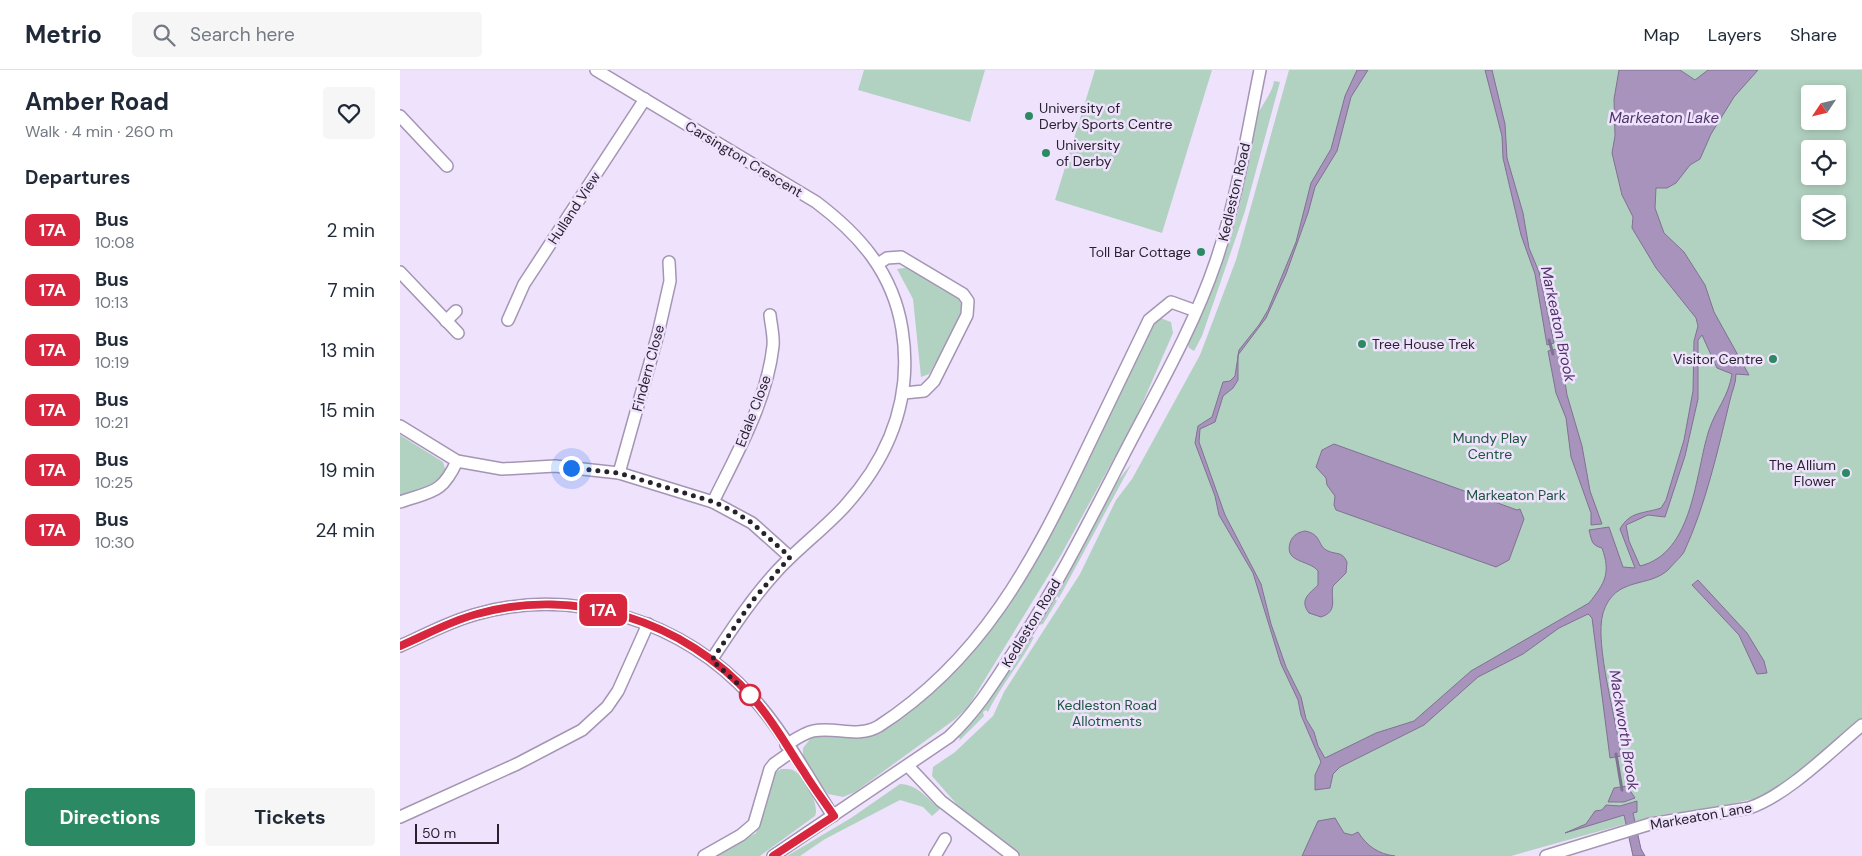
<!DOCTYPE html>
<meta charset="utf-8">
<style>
:root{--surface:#fff;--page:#f6f6f7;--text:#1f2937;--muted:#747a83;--line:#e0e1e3;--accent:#2b8a63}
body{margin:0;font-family:"DM Sans",sans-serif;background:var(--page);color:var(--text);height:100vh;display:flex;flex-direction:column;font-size:19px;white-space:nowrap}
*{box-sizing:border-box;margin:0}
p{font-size:16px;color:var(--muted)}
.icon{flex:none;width:28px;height:28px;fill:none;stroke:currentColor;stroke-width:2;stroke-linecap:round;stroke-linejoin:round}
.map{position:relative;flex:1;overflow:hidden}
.drawer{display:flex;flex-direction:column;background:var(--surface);width:400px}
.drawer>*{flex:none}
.badge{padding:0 10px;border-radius:8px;font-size:18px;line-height:32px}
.needle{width:32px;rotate:235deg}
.fabs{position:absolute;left:1401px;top:15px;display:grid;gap:10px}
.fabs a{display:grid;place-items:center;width:45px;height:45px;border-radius:5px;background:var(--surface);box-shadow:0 2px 8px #0003;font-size:25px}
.scale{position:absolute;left:15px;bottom:12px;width:84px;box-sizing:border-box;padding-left:5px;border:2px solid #28222f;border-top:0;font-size:14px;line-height:18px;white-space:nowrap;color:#28222f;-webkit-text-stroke:4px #efe2fd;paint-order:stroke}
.you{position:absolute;width:25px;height:25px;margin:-12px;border:4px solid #fff;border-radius:50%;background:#1a73e8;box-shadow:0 0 0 8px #1a73e833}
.map>.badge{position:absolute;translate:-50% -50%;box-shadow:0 0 0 2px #fff}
h2{padding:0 25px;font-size:19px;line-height:45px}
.round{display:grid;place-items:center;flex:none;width:52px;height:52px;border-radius:5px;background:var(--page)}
.overview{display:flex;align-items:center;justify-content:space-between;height:85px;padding:0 25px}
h1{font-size:24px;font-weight:700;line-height:38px}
.button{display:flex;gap:10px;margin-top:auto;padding:10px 25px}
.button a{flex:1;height:58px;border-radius:5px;background:var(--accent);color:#fff;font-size:20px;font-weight:700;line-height:58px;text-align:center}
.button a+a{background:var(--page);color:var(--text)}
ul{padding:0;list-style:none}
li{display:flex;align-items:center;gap:15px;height:60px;padding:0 25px}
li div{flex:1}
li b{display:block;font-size:19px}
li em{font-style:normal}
li .badge{min-width:55px;font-weight:700;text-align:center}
header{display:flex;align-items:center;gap:30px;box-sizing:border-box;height:70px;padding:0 25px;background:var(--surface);border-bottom:1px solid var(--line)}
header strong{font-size:24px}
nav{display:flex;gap:28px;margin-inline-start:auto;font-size:18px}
.search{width:350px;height:45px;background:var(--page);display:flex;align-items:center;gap:12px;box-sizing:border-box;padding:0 18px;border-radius:5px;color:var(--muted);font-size:19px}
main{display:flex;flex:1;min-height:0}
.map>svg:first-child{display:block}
.green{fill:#b2d2c1;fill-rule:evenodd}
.water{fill:#a793bc;stroke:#817192;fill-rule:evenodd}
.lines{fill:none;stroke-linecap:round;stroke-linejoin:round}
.stream{stroke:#817192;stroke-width:3}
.minor-casing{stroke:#a495b4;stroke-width:14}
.minor{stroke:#fff;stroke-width:11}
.line-casing{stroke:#fff;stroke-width:11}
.line{stroke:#d7263d;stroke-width:8}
.walk{stroke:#28222f;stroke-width:5;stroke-dasharray:0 9}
.poi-dot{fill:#2b8a63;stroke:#efe2fd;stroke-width:2}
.stop-dot{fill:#fff;stroke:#d7263d;stroke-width:2.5}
.labels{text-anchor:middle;stroke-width:5;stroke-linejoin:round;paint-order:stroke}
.poi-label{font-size:14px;fill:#28222f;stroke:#efe2fd;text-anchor:start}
.street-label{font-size:14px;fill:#28222f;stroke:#efe2fd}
.park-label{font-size:14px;fill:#1b563d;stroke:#efe2fd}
.water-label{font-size:15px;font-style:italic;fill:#4f3368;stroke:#efe2fd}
</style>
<header>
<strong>Metrio</strong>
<div class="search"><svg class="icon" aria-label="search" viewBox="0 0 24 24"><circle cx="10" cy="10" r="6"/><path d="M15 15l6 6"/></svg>Search here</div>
<nav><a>Map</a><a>Layers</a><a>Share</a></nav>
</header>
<main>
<section class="drawer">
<div class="overview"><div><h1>Amber Road</h1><p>Walk · 4 min · 260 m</p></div><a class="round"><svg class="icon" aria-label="heart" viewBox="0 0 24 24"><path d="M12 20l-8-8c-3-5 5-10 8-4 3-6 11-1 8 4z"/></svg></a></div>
<h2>Departures</h2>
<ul>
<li><span class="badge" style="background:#d7263d;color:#fff">17A</span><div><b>Bus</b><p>10:08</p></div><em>2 min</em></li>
<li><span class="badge" style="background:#d7263d;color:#fff">17A</span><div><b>Bus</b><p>10:13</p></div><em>7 min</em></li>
<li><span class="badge" style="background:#d7263d;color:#fff">17A</span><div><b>Bus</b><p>10:19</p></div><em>13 min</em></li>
<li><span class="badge" style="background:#d7263d;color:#fff">17A</span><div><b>Bus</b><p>10:21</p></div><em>15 min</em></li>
<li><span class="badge" style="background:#d7263d;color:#fff">17A</span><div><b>Bus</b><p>10:25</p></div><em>19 min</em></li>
<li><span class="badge" style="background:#d7263d;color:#fff">17A</span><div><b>Bus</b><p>10:30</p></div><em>24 min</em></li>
</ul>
<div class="button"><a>Directions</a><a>Tickets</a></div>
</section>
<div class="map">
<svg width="1462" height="786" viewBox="0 0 1462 786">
<rect width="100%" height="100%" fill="#efe2fd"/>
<g class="green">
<polygon points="464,0 585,0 570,52 458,20"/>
<polygon points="695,0 812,0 762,163 655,130"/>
<path d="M 889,0 L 1462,0 L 1462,649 L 1383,715 L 1363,727 L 1316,737 L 1254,746 L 1111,786 L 621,786 L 560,738 L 532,706 L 533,697 L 555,682 L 593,646 L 604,622 L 680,504 L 716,430 L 732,409 L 800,285 L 836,190 ZM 1410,24 L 1438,24 L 1438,51 L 1410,51 ZM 1410,79 L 1438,79 L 1438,106 L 1410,106 ZM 1410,134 L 1438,134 L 1438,161 L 1410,161 Z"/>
<path d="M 874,11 L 880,12 L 845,141 L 802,266 L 794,281 L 789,278 L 788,274 C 809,230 827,185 839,138 C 846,109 847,77 856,48 C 861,35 872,24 874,11 Z"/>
<polygon points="511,197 559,226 562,238 562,246 529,304 521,307 513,229 497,199"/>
<polygon points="760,248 771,252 773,263 736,348 661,485 568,637 554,650 455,722 443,727 428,724 403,690 403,678 411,668 422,664 445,667 511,637 570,585 610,535 635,494 669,429 751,252"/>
<polygon points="0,365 43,392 46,402 37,413 0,429"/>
<polygon points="732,393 659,528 657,526 655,529 657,531 643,554 639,555 715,414"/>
<path d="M 631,567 L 634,567 C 621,593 601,615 588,642 L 586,640 L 583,642 L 584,646 L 559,671 L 560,668 L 556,667 L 591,628 Z"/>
<path d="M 381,699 C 386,699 392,698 396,702 C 406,709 420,736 415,746 L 360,786 L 315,786 L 356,763 L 374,703 Z"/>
<path d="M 500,714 C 517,714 528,729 540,739 L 532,746 L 523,737 L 500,730 L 425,769 L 400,786 L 387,786 L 451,748 Z"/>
</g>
<g class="water">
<path d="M 957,0 L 968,0 L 951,27 L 937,81 L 915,117 L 908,143 L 886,204 L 866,248 L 838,285 L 838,310 L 833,318 L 823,326 L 815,352 L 800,359 L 799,372 L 825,445 L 861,514 L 871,554 L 886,597 L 901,627 L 906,649 L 914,662 L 918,676 L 925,688 L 976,663 L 1014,651 L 1071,601 L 1189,533 C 1205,513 1211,503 1202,478 C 1191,475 1192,471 1189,460 L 1209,457 L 1223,497 L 1235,498 L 1220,459 C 1230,441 1243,444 1261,438 L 1266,430 L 1284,370 L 1293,321 L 1294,271 L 1298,256 L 1296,248 L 1256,198 L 1232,158 L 1233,147 L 1222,125 L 1212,83 L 1215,66 L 1214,29 L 1219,0 L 1280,0 L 1295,10 L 1308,0 L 1358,0 L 1334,27 L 1311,64 L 1300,89 L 1290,95 L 1276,113 L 1267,118 L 1256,118 L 1255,138 L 1264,163 L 1284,182 L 1305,215 L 1314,242 L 1349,305 L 1336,304 C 1336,314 1332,321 1330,330 C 1318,380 1305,437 1284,482 C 1281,487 1273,494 1269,499 C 1249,519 1215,505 1203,543 C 1194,574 1217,651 1221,686 L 1210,688 L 1192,548 L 1188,544 L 1159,558 L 1123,584 L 1078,607 L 1024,655 L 940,697 L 933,704 L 930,718 L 915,720 L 915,705 L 921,692 L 901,645 L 898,630 L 881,594 L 853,503 L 819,445 L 815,426 L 795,373 L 798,356 L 812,347 L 823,312 L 830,311 L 835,306 L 839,280 L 859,255 L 868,240 L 896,172 L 911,113 L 931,79 L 945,26 ZM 1302,265 L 1317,298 L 1332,304 C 1328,328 1316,339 1309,360 C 1295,403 1294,483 1240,496 L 1229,471 L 1226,455 L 1248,445 L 1265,447 L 1285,386 L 1298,329 L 1298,270 Z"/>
<polygon points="1085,0 1092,0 1105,54 1107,88 1123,143 1129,178 1139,202 1154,273 1147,275 1135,204 1121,165 1103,88 1102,66"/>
<polygon points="1157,279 1160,280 1167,325 1182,376 1190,421 1202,454 1191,455 1191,443 1171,387 1166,348 1156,323 1148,281"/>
<polygon points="934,374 1117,440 1120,439 1124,449 1109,490 1096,497 936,440 934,435 935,426 927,415 926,408 916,397 922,380"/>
<path d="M 905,461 C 922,464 917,476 928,481 C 937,485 942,481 947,492 L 946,503 L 933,516 C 930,529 939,541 921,547 L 909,543 C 899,530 909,524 918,515 L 918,501 C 910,490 884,493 890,473 C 892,466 898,462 905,461 Z"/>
<polygon points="1298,510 1347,563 1364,591 1367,603 1357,604 1339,565 1292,515"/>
<polygon points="1227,716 1235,728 1224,732 1208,732 1214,718"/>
<polygon points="1237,731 1237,742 1233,743 1241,779 1245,786 1233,786 1224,745 1165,763 1186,754 1195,741 1202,740 1206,735 1220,736"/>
<path d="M 935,748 L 944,763 L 952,765 L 958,762 C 967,776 978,784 995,786 L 902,786 L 918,751 Z"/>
</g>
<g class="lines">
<g class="stream">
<polyline points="1149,270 1153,284"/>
<polyline points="1216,684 1222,720"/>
</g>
<g class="minor-casing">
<g id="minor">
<path d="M 196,0 L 416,132 C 460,165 493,203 502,259 C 513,327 490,386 445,436 C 424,459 398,478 377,501 C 352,528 332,559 312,589"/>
<polyline points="0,46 47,96"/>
<polyline points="478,194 487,188 501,187 563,224 568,231 567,245 534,311 524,321 504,323"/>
<polyline points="0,202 58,263"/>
<polyline points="108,250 124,214 245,29"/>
<polyline points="46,251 56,241"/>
<polyline points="0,356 57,391 102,399 155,396 219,403 313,432 352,453 390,487"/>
<polyline points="219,403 258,264 270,211 269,192"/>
<path d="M 0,432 C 32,421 42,424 57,391"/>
<path d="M 313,432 C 337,383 367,331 373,276 C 374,266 371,255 370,245"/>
<path d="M 0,576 C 25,565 50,551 77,544 C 176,516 284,552 352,627 C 382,659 409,709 433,746"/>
<path d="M 386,675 C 394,670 404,663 413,661 C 436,656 457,669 479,656 C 581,590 631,495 682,389 C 704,343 727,296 749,250 L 771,232 L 796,241"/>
<polyline points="508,696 541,731 613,786"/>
<polyline points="0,747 117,694 182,660 207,637 218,621 248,554"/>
<polyline points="304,786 341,765 354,754 370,699 374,694 391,682"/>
<path d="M 373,786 L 549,667 C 577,641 595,611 615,580 C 656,518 689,452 723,386 C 756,322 793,259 816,191 C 837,129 847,64 860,0"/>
<polyline points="535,786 545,769"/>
<path d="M 1146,786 L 1250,754 L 1349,738 C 1386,726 1431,681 1462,655"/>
</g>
</g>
<use href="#minor" class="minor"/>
</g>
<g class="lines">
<g class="line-casing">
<path id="line" d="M 0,576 C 26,565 50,551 77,544 C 175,516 285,551 352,627 C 373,650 387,677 404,702 C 413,717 424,731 434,746 L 373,786"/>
</g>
<use href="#line" class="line"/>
<polyline class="walk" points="171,398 219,403 314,432 335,442 352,453 390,487 353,530 312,590 353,628 350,625"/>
</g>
<g class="poi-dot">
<circle cx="629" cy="46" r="5"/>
<circle cx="646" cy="83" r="5"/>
<circle cx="801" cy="182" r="5"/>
<circle cx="962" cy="274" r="5"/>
<circle cx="1373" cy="289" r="5"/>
<circle cx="1446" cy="403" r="5"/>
</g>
<circle class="stop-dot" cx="350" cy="625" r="10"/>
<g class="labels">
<g class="poi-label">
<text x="639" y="43">University of<tspan x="639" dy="16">Derby Sports Centre</tspan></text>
<text x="656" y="80">University<tspan x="656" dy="16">of Derby</tspan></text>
<text x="791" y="187" text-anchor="end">Toll Bar Cottage</text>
<text x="972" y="279">Tree House Trek</text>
<text x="1363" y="294" text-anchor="end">Visitor Centre</text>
<text x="1436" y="400" text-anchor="end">The Allium<tspan x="1436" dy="16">Flower</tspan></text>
</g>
<g class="street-label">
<text transform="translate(344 89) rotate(31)" y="5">Carsington Crescent</text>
<text transform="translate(834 122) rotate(-77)" y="5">Kedleston Road</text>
<text transform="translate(174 138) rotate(-57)" y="5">Hulland View</text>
<text transform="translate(248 298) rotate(-75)" y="5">Findern Close</text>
<text transform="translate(353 341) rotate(-69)" y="5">Edale Close</text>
<text transform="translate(631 553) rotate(-59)" y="5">Kedleston Road</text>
<text transform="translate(1301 746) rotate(-10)" y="5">Markeaton Lane</text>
</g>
<g class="park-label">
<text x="1090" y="373">Mundy Play<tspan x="1090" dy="16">Centre</tspan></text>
<text x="1116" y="430">Markeaton Park</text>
<text x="707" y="640">Kedleston Road<tspan x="707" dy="16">Allotments</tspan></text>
</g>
<g class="water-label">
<text x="1264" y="53">Markeaton Lake</text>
<text transform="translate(1158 254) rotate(78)" y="5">Markeaton Brook</text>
<text transform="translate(1224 660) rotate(81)" y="5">Mackworth Brook</text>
</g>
</g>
</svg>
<div class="fabs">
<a><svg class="needle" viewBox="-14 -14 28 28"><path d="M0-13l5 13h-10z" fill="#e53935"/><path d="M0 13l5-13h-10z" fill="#747a83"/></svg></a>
<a><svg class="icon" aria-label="locate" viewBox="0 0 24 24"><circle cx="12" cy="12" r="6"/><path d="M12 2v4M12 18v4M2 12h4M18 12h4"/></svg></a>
<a><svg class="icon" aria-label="layers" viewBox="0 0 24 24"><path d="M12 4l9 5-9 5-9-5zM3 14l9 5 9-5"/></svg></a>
</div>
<div class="scale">50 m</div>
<div class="you" style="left:171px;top:398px"></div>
<b class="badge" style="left:203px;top:540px;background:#d7263d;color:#fff">17A</b>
</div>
</main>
